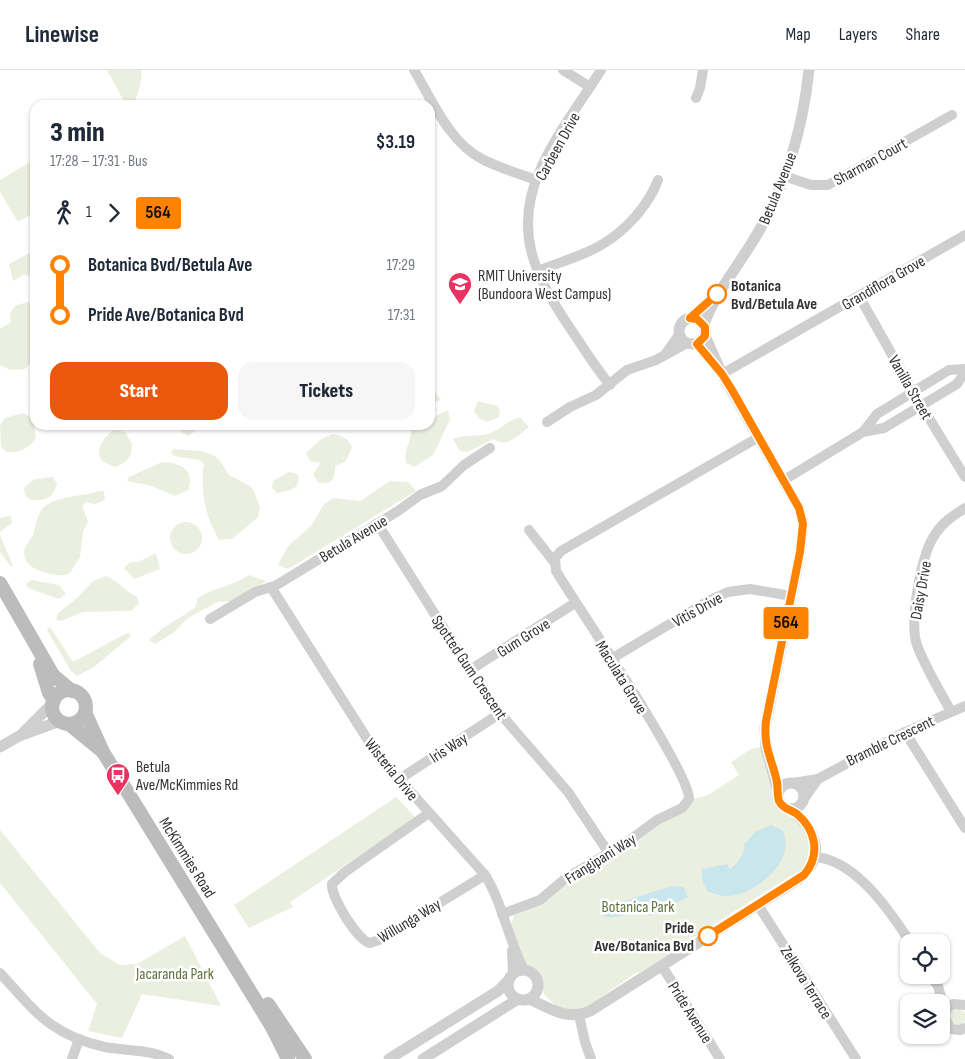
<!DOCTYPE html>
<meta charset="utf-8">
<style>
:root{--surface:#fff;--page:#f6f6f7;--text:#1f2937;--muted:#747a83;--line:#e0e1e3;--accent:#ea580c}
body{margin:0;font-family:"Sofia Sans Condensed",sans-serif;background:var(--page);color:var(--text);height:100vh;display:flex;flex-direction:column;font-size:19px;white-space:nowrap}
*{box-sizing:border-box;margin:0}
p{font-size:16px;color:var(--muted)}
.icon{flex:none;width:28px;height:28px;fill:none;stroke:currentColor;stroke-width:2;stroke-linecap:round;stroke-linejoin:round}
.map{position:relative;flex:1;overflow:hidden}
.drawer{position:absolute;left:30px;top:30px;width:405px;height:330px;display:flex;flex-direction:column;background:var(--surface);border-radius:15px;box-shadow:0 1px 4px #0004}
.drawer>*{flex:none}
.badge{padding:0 10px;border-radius:4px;font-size:18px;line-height:32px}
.buttons{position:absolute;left:900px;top:864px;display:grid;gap:10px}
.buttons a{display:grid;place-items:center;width:50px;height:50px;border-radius:10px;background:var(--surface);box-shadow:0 1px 4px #0004;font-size:25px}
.map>.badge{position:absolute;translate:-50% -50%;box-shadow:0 0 0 2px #fff}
.legs{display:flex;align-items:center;gap:8px;height:55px;padding:0 20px;font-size:16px}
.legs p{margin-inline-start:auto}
.headline{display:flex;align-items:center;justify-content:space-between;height:85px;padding:0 20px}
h1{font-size:28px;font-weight:800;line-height:38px}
.primary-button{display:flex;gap:10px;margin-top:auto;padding:10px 20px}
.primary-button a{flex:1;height:58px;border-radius:15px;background:var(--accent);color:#fff;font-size:20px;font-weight:800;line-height:58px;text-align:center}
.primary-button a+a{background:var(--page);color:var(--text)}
ul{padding:0 20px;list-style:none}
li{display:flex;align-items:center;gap:18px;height:50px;font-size:19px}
li i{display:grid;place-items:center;width:8px;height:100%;margin:0 6px;background:currentColor}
li i::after{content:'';width:12px;height:12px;margin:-6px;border:4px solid;border-radius:50%;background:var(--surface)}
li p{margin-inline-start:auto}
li:first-child i{background:linear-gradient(#0000 50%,currentColor 0)}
li:last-child i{background:linear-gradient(currentColor 50%,#0000 0)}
header{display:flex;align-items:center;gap:30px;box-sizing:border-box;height:70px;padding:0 25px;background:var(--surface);border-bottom:1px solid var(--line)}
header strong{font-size:24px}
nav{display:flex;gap:28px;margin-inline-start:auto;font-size:18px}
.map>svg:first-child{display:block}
.green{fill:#ebefe0}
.water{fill:#c9e6ec}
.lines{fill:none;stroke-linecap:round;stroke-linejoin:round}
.minor{stroke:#cfcfcf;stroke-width:10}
.tertiary{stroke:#cfcfcf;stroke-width:11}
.secondary{stroke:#bcbcbc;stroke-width:14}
.line-1-casing{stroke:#fff;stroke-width:11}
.line-1{stroke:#ff8200;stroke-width:8}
.stop-1-dot{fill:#fff;stroke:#ff8200;stroke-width:2.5}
.labels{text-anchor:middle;stroke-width:5;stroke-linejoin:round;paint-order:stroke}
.street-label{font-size:16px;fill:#323232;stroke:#fff}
.poi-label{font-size:16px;fill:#323232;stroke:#fff;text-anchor:start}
.stop-label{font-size:16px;font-weight:bold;fill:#323232;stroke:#fff;text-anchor:start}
.park-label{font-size:16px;fill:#5f703c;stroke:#fff}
</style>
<header>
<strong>Linewise</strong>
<nav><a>Map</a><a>Layers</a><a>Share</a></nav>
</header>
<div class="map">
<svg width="965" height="989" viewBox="0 0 965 989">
<rect width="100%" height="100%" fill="#fff"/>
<g class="green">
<path d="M 107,0 L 141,0 C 144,13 136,22 135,35 L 126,35 Z"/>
<polygon points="35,89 35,142 18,152 0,122 0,110"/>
<polygon points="35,180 35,207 23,205 13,211 9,194"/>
<polygon points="29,232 35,233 35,287 25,299 10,300 0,295 0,259 11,252 10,243 16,235"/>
<polygon points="430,316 441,330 430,333"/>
<polygon points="478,331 497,336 500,340 499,347 487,352 479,348 474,341"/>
<path d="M 448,340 L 450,350 L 433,385 L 414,397 L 406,393 C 403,378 413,371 411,355 L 430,355 L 430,349 Z"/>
<path d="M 23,343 L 33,349 L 36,368 C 29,378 18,384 6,382 L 1,376 L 0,355 L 5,348 Z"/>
<path d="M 520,347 L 529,357 C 518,365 507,379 494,369 L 467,382 L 460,381 L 453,369 C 464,364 476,367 488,364 C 500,360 508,350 520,347 Z"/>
<polygon points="176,355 198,355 195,361 189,366 183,363"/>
<path d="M 114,360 L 125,362 L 132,374 C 132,387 127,393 115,397 L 102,391 C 94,379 104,367 114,360 Z"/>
<path d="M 332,364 C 340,365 351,369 352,378 L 345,392 L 335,396 C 335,408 333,416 318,412 L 313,404 L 321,393 L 310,391 L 306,383 L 320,370 Z"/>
<path d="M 174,379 L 201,381 L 210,384 L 218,388 L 229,405 L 250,416 L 254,421 L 260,438 L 258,447 L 232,469 L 219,470 C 205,445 200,422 204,394 L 199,390 L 174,386 L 171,382 Z"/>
<path d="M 162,392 C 179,392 196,400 188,420 L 175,426 L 152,416 L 127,411 L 129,407 Z"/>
<polygon points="289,402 296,403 299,407 297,416 291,420 277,423 272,418 273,411"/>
<path d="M 53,407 L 57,414 C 54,428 44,431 31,430 L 25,425 L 24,418 L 35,409 Z"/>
<polygon points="390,411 408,412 416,421 288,499 278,495 288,476 311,456 324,434 334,428 360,431"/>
<path d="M 99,421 L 104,421 L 105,430 L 95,434 L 86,432 L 82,436 L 88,452 L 83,461 L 80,487 L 70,503 C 64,507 58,505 51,504 C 39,502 20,495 25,478 C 26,474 31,470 33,465 C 36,456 36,445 44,437 C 60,425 82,427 99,421 Z"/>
<polygon points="11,446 12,453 0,462 0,448"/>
<circle cx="186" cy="468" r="16"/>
<polygon points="0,465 13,496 11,497 0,482"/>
<polygon points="156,483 160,499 134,509 124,498 130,492 138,492"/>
<path d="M 249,505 L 266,511 L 235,531 L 217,532 L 188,548 L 173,563 L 155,574 L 149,570 L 163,558 L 195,538 L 198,528 C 215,517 231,517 249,505 Z"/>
<path d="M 106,506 C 118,511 125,521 137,527 L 139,533 L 131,541 L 83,542 L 61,551 L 56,550 L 58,543 L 77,528 L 93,511 Z"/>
<polygon points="32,510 59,515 66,524 59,529 28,518 26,514"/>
<polygon points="50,557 73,592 125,564 129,563 131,566 94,597 77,606 71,601 47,560"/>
<path d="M 760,677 C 762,687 773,729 778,736 C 783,743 795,745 800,752 C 811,767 812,784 802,799 L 681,875 L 680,878 L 639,903 L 637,902 L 588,936 L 573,940 L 559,938 L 545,926 L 538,906 L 525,895 L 511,855 L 514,845 L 586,803 L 655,756 L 685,742 L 694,729 L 708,725 L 739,705 L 731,692 L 751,679 Z"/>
<polygon points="396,727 416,748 290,832 293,837 249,858 234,835"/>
<polygon points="0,760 100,883 120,895 137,894 185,866 221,936 142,924 122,968 88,961 97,934 0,813"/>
<circle cx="958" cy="947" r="8"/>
</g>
<g class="water">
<path d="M 771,755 L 782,760 C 799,790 753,827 726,826 C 719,826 713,823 707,821 L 702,810 L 702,799 L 727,794 L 730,799 C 739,793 742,787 745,777 L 743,776 L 755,762 Z"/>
<path d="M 674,816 L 684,817 L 688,827 L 651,846 C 638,837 622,849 605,847 L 601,840 L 603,834 C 627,833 650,821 674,816 Z"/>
</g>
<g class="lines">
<g class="minor">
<path d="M 414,0 C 432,30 449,72 482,89 C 499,98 518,103 536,110"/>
<polyline points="563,0 590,17"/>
<path d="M 601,0 C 581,32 556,64 541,98 C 512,161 535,206 570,258 C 583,277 595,297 610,315"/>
<polyline points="696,28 700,18 703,0"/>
<polyline points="784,106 811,115 828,115 952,45"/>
<path d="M 537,201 C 579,185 605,181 636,146 C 646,134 653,124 658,110"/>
<polyline points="859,226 913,322 965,407"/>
<polyline points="667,282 679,265"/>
<polyline points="722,304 965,165"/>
<polyline points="547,352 570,337 596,325 627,300 656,290 687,273"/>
<polyline points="863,362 884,358 957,314 965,302"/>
<polyline points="784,410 863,362 877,344 949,300 965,299"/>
<polyline points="377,453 491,633 568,722 608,782"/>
<polyline points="529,460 554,492"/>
<path d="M 271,517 L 376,683 L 485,805 C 503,834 508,869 524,900"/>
<polyline points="210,549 255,522 275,516 398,441 420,425 442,416 464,395 490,378"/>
<polyline points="611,589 710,530 728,522 750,519 791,526"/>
<polyline points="470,600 575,533"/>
<path d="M 950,640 C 939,619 925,597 917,575 C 909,551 921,483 936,463 C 943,452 954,445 965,438"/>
<polyline points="905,662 965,758"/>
<polyline points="398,710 499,644"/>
<polyline points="793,713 818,709 905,662 965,636"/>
<polyline points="804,729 818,709"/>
<path d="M 429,743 L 345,802 L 332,814 C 331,827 357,870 370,873 L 379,870 L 485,805"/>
<path d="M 814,787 C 855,789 890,841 910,872"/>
<polyline points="758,835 856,989"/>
<path d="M 502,844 L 540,830 L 566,808 L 627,772 L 657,750 L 682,738 L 689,729 C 690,702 577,536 556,501 L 555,488 L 561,481 L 759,367"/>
<polyline points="512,881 513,903"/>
<polyline points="662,896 720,989"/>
<path d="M 0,903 C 35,941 50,965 105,977 C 127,981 149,979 169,989"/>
<polyline points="930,905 938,916 945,942"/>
<polyline points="965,935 953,934 947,939 944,947 951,959 960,960 965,958"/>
<polyline points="579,945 585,972 591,989"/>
<polyline points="72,989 79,969"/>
</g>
<g class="tertiary">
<circle cx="692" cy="261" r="13"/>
<path d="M 704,254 C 717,219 742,192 760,159 C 787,112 803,55 809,0"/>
<polyline points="705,266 722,304 799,438 803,454 800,483 765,658 766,679 778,722"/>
<polyline points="23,663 53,633"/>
<polyline points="0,677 19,666 60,651"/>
<circle cx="791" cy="726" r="13"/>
<circle cx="523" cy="915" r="15"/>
<path d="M 530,929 C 550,939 568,951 590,941 L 799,809 C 828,785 815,758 790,739"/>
<polyline points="389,989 498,921 509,910"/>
<polyline points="423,989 518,929"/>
</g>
<g class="secondary">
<polyline points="0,513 53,605 72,621"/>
<polyline points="40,594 49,623 54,630"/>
<circle cx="69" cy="637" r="17"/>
<polyline points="85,642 103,682 272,957 288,989"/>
<polyline points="69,654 102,681"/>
<polyline points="268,934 305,989"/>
</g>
</g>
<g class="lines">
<g class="line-1-casing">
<path id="line-1" d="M 708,866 L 804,805 C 821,785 816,760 797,744 C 791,740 782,738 779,731 C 777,725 778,718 777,712 C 772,689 763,677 766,651 L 800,482 L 803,454 L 799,438 L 732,320 L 722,304 L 697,274 L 705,266 L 705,257 L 697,249 L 690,248 L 717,224"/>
</g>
<use href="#line-1" class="line-1"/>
</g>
<defs>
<g id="university-pin" transform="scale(1.25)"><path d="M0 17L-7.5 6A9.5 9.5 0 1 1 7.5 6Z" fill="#ec3163" stroke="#fff"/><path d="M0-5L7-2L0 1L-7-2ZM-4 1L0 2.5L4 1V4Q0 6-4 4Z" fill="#fff"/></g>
<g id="bus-pin" transform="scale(1.25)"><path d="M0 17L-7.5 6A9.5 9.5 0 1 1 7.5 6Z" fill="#ec3163" stroke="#fff"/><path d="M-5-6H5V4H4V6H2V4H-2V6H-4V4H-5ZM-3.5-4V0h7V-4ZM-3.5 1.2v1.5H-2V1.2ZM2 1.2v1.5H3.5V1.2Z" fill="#fff"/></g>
</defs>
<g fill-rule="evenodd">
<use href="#university-pin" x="460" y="214"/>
<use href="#bus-pin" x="118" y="705"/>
</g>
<g class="stop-1-dot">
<circle cx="717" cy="224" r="9"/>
<circle cx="708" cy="866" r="9"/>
</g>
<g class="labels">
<g class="street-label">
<text transform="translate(557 76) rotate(-61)" y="6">Carbeen Drive</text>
<text transform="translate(870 91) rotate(-29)" y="6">Sharman Court</text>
<text transform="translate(777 118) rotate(-68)" y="6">Betula Avenue</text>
<text transform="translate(883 212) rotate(-30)" y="6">Grandiflora Grove</text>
<text transform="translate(911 317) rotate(60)" y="6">Vanilla Street</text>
<text transform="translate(353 468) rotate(-31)" y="6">Betula Avenue</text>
<text transform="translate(920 520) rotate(-80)" y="6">Daisy Drive</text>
<text transform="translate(697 539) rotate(-29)" y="6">Vitis Drive</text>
<text transform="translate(523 567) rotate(-32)" y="6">Gum Grove</text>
<text transform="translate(470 597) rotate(56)" y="6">Spotted Gum Crescent</text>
<text transform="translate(622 607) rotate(58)" y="6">Maculata Grove</text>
<text transform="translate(890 670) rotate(-26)" y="6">Bramble Crescent</text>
<text transform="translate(448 677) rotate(-33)" y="6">Iris Way</text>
<text transform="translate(392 699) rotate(51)" y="6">Wisteria Drive</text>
<text transform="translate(188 787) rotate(58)" y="6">McKimmies Road</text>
<text transform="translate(600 788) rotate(-32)" y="6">Frangipani Way</text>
<text transform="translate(409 850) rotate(-31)" y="6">Willunga Way</text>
<text transform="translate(807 912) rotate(58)" y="6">Zelkova Terrace</text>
<text transform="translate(691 942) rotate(58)" y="6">Pride Avenue</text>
</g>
<g class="poi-label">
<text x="478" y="211">RMIT University<tspan x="478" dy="18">(Bundoora West Campus)</tspan></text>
<text x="136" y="702">Betula<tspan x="136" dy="18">Ave/McKimmies Rd</tspan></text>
</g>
<g class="stop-label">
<text x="731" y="221">Botanica<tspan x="731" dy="18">Bvd/Betula Ave</tspan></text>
<text x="694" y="863" text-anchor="end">Pride<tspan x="694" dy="18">Ave/Botanica Bvd</tspan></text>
</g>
<g class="park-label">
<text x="638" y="842">Botanica Park</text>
<text x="175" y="909">Jacaranda Park</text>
</g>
</g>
</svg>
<div class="buttons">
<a><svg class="icon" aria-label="locate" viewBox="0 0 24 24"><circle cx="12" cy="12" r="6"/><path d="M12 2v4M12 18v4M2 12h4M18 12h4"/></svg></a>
<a><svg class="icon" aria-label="layers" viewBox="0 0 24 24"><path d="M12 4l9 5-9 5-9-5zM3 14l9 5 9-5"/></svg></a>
</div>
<b class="badge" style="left:786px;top:553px;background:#ff8200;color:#111">564</b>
<section class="drawer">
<div class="headline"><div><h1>3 min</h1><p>17:28 – 17:31 · Bus</p></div><b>$3.19</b></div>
<div class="legs"><svg class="icon" aria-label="walk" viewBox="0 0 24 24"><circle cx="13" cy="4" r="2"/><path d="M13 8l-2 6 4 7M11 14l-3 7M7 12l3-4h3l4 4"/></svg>1<svg class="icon" aria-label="forward" viewBox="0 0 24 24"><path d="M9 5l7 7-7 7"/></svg><b class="badge" style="background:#ff8200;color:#111">564</b></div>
<ul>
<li><i style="color:#ff8200"></i><b>Botanica Bvd/Betula Ave</b><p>17:29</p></li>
<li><i style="color:#ff8200"></i><b>Pride Ave/Botanica Bvd</b><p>17:31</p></li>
</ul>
<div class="primary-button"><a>Start</a><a>Tickets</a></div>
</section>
</div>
